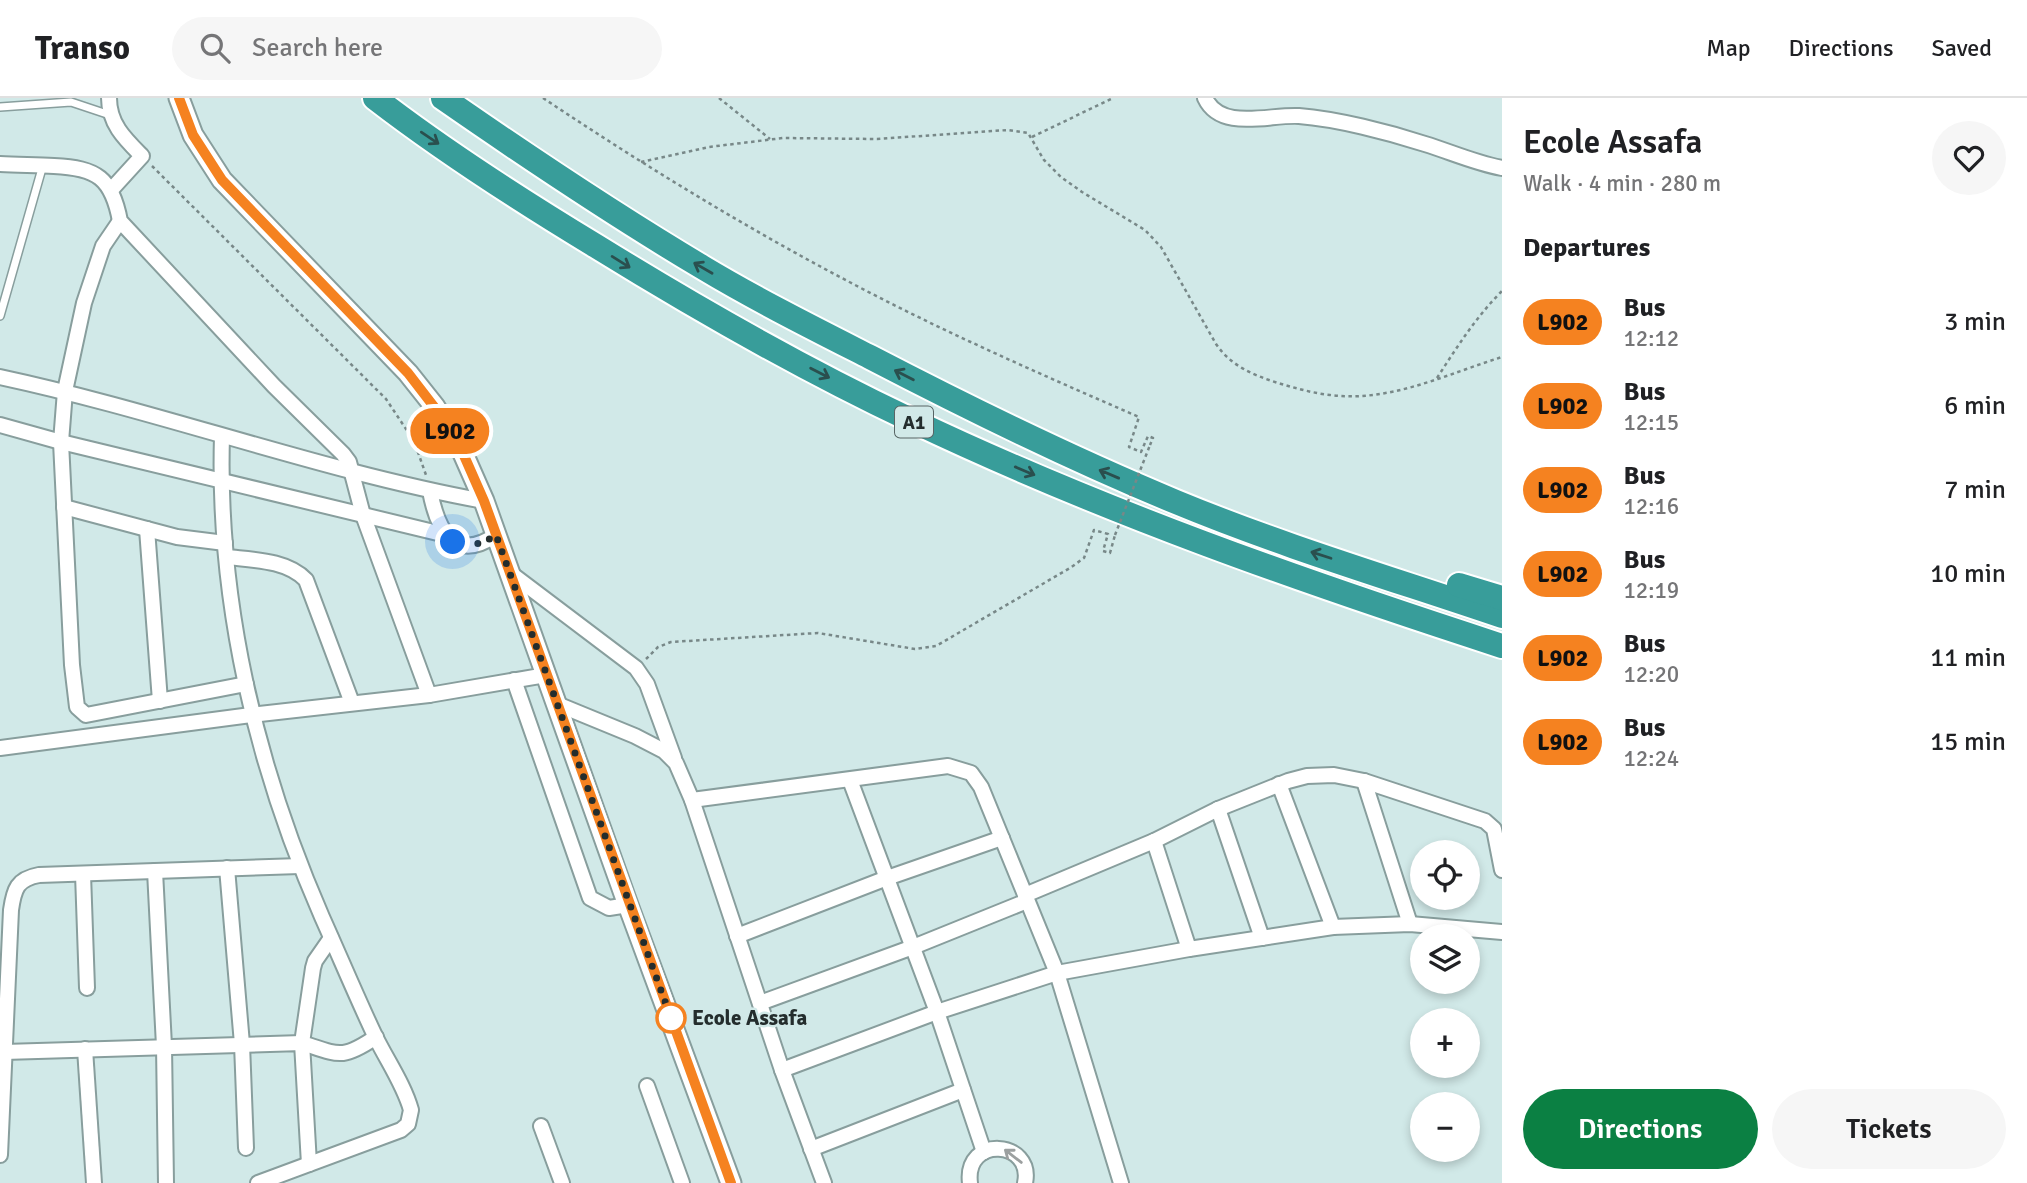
<!DOCTYPE html>
<meta charset="utf-8">
<style>
:root{--surface:#fff;--page:#f6f6f6;--text:#202124;--muted:#757577;--line:#e0e0e0;--accent:#0b8043}
body{margin:0;font-family:Signika,sans-serif;background:var(--page);color:var(--text);height:100vh;display:flex;flex-direction:column;font-size:26px;white-space:nowrap}
*{box-sizing:border-box;margin:0}
p{font-size:23px;color:var(--muted)}
.icon{flex:none;width:38px;height:38px;fill:none;stroke:currentColor;stroke-width:2;stroke-linecap:round;stroke-linejoin:round}
.map{position:relative;flex:1;overflow:hidden}
.details{display:flex;flex-direction:column;background:var(--surface);width:525px}
.details>*{flex:none}
.badge{padding:0 14px;border-radius:23px;font-size:24px;line-height:46px}
.fabs{position:absolute;left:1410px;top:742px;display:grid;gap:14px}
.fabs a{display:grid;place-items:center;width:70px;height:70px;border-radius:50%;background:var(--surface);box-shadow:0 4px 10px #0003;font-size:35px}
.you{position:absolute;width:35px;height:35px;margin:-18px;border:5px solid #fff;border-radius:50%;background:#1a73e8;box-shadow:0 0 0 10px #1a73e833}
.map>.badge{position:absolute;translate:-50% -50%;box-shadow:0 0 0 4px #fff}
h2{padding:0 21px;font-size:26px;line-height:63px}
.round{display:grid;place-items:center;flex:none;width:74px;height:74px;border-radius:37px;background:var(--page)}
.overview{display:flex;align-items:center;justify-content:space-between;height:119px;padding:0 21px}
h1{font-size:33px;font-weight:600;line-height:52px}
.cta{display:flex;gap:14px;margin-top:auto;padding:14px 21px}
.cta a{flex:1;height:80px;border-radius:42px;background:var(--accent);color:#fff;font-size:28px;font-weight:600;line-height:80px;text-align:center}
.cta a+a{background:var(--page);color:var(--text)}
ul{padding:0;list-style:none}
li{display:flex;align-items:center;gap:21px;height:84px;padding:0 21px}
li div{flex:1}
li b{display:block;font-size:26px}
li em{font-style:normal}
li .badge{min-width:77px;font-weight:700;text-align:center}
header{display:flex;align-items:center;gap:42px;box-sizing:border-box;height:98px;padding:0 35px;background:var(--surface);border-bottom:2px solid var(--line)}
header strong{font-size:33px}
nav{display:flex;gap:38px;margin-inline-start:auto;font-size:24px}
.search{width:490px;height:63px;background:var(--page);display:flex;align-items:center;gap:18px;box-sizing:border-box;padding:0 24px;border-radius:38px;color:var(--muted);font-size:26px}
main{display:flex;flex:1;min-height:0}
.map>svg:first-child{display:block}
.lines{fill:none;stroke-linecap:round;stroke-linejoin:round}
.lane-casing{stroke:#889e9d;stroke-width:10}
.street-casing{stroke:#889e9d;stroke-width:18}
.secondary-casing{stroke:#889e9d;stroke-width:23}
.highway-casing{stroke:#fff;stroke-width:28}
.path{stroke:#788888;stroke-width:2.5;stroke-dasharray:3.5 3.5;stroke-linecap:butt}
.lane{stroke:#fff;stroke-width:7}
.street{stroke:#fff;stroke-width:14}
.secondary{stroke:#fff;stroke-width:19}
.highway{stroke:#389d9a;stroke-width:24}
.path-bridge{stroke:#788888;stroke-width:2.5;stroke-dasharray:3.5 3.5;stroke-linecap:butt}
.oneway{stroke:#2a4f4e}
.oneway2{stroke:#9ca0a0}
.line-casing{stroke:#fff;stroke-width:16}
.line{stroke:#f58220;stroke-width:10}
.walk{stroke:#242d2d;stroke-width:7;stroke-dasharray:0 12.6}
.stop-dot{fill:#fff;stroke:#f58220;stroke-width:3.5}
.labels{text-anchor:middle;stroke-width:5;stroke-linejoin:round;paint-order:stroke}
.shield{fill:#d1e9e8;stroke:#586565;stroke-width:2}
.shield-label{font-size:19px;font-weight:bold;fill:#242d2d}
.stop-label{font-size:21px;font-weight:bold;fill:#242d2d;stroke:#d1e9e8;text-anchor:start}
</style>
<header>
<strong>Transo</strong>
<div class="search"><svg class="icon" aria-label="search" viewBox="0 0 24 24"><circle cx="10" cy="10" r="6"/><path d="M15 15l6 6"/></svg>Search here</div>
<nav><a>Map</a><a>Directions</a><a>Saved</a></nav>
</header>
<main>
<div class="map">
<svg width="1502" height="1085" viewBox="0 0 1502 1085">
<rect width="100%" height="100%" fill="#d1e9e8"/>
<g class="lines">
<g class="lane-casing">
<g id="lane">
<polyline points="0,9 71,4 110,17"/>
<polyline points="0,218 43,67"/>
</g>
</g>
<g class="street-casing">
<g id="street">
<path d="M 109,0 C 109,26 125,41 142,58 L 111,92"/>
<path d="M 1205,0 C 1221,34 1270,16 1299,18 C 1337,21 1388,34 1425,46 C 1451,54 1475,65 1502,70"/>
<path d="M 0,66 C 18,67 36,67 54,68 C 97,70 112,80 120,123 L 274,288 L 343,356 L 349,364 L 363,417 L 429,597"/>
<polyline points="120,123 103,148 84,205 65,293 61,344 72,567 77,609 86,617 246,586"/>
<path d="M 0,279 C 163,314 320,373 484,403"/>
<polyline points="0,327 61,344 446,437"/>
<path d="M 222,338 C 217,503 256,668 322,819 C 340,859 357,900 376,940 C 388,964 404,987 411,1012 L 408,1026 L 401,1032 L 258,1085"/>
<path d="M 430,393 C 437,430 453,466 496,437"/>
<polyline points="64,409 177,439 225,445"/>
<polyline points="147,431 160,603"/>
<path d="M 227,459 C 253,462 287,462 306,482 L 352,605"/>
<polyline points="509,474 636,570 647,586 674,660"/>
<polyline points="514,582 590,800 609,810 628,807"/>
<polyline points="557,606 635,638 664,653 676,665 692,702 782,972 824,1085"/>
<polyline points="0,650 251,617 429,597 546,577"/>
<polyline points="850,682 937,914 984,1054"/>
<polyline points="1364,683 1410,826"/>
<polyline points="1279,686 1333,829"/>
<polyline points="692,702 948,668 971,675 981,689 1057,875 1121,1085"/>
<polyline points="1218,711 1262,840"/>
<polyline points="1154,743 1189,851"/>
<polyline points="227,770 242,946 246,1050"/>
<polyline points="155,773 164,948 166,1085"/>
<polyline points="83,776 87,890"/>
<polyline points="1025,797 1154,743 1218,711 1288,683 1307,678 1334,677 1364,683 1485,723 1494,731 1502,772"/>
<polyline points="737,838 887,780 1002,740"/>
<path d="M 331,840 L 315,863 L 313,870 L 302,945 C 339,957 342,962 376,939"/>
<polyline points="760,905 913,849 1027,803"/>
<polyline points="85,951 94,1085"/>
<polyline points="4,954 302,945 309,1066"/>
<polyline points="782,972 937,914 1057,875 1189,851 1333,829 1410,826 1502,834"/>
<polyline points="647,988 682,1085"/>
<polyline points="541,1028 562,1085"/>
<polyline points="811,1051 963,992"/>
<path d="M 0,1057 L 11,812 C 14,791 17,781 39,777 L 300,768"/>
<path d="M 970,1085 C 964,1037 1034,1042 1025,1085"/>
</g>
</g>
<g class="secondary-casing">
<polyline id="secondary" points="179,0 193,37 222,82 408,275 435,309 462,353 484,403 628,807 731,1085"/>
</g>
<g class="highway-casing">
<g id="highway">
<path d="M 375,0 C 445,54 520,102 596,148 C 698,211 803,271 911,322 C 1102,413 1301,483 1502,548"/>
<path d="M 443,0 C 528,59 613,116 702,169 C 757,202 813,230 870,259 C 970,311 1072,361 1176,404 C 1282,448 1393,481 1502,518"/>
<polyline points="1459,487 1502,500"/>
</g>
</g>
<g class="path">
<path d="M 543,0 C 639,64 738,125 840,179 C 937,231 1038,275 1139,319 L 1129,349 L 1141,354 L 1148,338 L 1153,340 L 1150,347"/>
<polyline points="719,0 770,41"/>
<polyline points="1032,39 1113,0"/>
<path d="M 641,64 L 709,49 L 783,40 L 877,41 L 1008,32 L 1028,35 L 1044,62 L 1061,79 L 1082,94 L 1145,132 L 1161,149 L 1216,246 C 1231,268 1253,277 1278,285 C 1295,290 1312,295 1330,297 C 1389,305 1447,276 1502,259"/>
<polyline points="152,68 386,301 414,343 426,377"/>
<path d="M 1437,280 C 1457,249 1476,219 1502,193"/>
<polyline points="646,561 658,549 671,544 818,535 915,551 936,548 1070,470 1084,460 1094,432 1108,436 1103,453 1110,455 1115,437"/>
</g>
<use href="#lane" class="lane"/>
<use href="#street" class="street"/>
<use href="#secondary" class="secondary"/>
<use href="#highway" class="highway"/>
<polyline class="path-bridge" points="1115,437 1150,347"/>
</g>
<defs><path id="oneway-shaft" d="M-6 0H5M1.5-3L5.5 0L1.5 3" fill="none" stroke-width="1.6" stroke-linecap="round" stroke-linejoin="round" transform="scale(1.75)"/></defs>
<g class="oneway">
<use href="#oneway-shaft" transform="translate(430 40) rotate(34)"/>
<use href="#oneway-shaft" transform="translate(621 164) rotate(32)"/>
<use href="#oneway-shaft" transform="translate(703 170) rotate(-150)"/>
<use href="#oneway-shaft" transform="translate(820 275) rotate(27)"/>
<use href="#oneway-shaft" transform="translate(904 277) rotate(-153)"/>
<use href="#oneway-shaft" transform="translate(1025 373) rotate(23)"/>
<use href="#oneway-shaft" transform="translate(1109 376) rotate(-157)"/>
<use href="#oneway-shaft" transform="translate(1321 457) rotate(-162)"/>
</g>
<use class="oneway2" href="#oneway-shaft" transform="translate(1013 1058) rotate(-142)"/>
<g class="lines">
<g class="line-casing">
<polyline id="line" points="179,0 193,37 222,82 408,275 435,310 462,353 484,403 731,1085"/>
</g>
<use href="#line" class="line"/>
<path class="walk" d="M 453,444 C 470,449 481,447 496,437 L 671,920"/>
</g>
<circle class="stop-dot" cx="671" cy="920" r="14"/>
<g class="labels">
<rect class="shield" x="895" y="308.5" width="38" height="31" rx="5"/>
<g class="shield-label">
<text x="914" y="331">A1</text>
</g>
<g class="stop-label">
<text x="692" y="927">Ecole Assafa</text>
</g>
</g>
</svg>
<div class="fabs">
<a><svg class="icon" aria-label="locate" viewBox="0 0 24 24"><circle cx="12" cy="12" r="6"/><path d="M12 2v4M12 18v4M2 12h4M18 12h4"/></svg></a>
<a><svg class="icon" aria-label="layers" viewBox="0 0 24 24"><path d="M12 4l9 5-9 5-9-5zM3 14l9 5 9-5"/></svg></a>
<a>+</a>
<a>−</a>
</div>
<div class="you" style="left:453px;top:444px"></div>
<b class="badge" style="left:450px;top:333px;background:#f58220;color:#111">L902</b>
</div>
<section class="details">
<div class="overview"><div><h1>Ecole Assafa</h1><p>Walk · 4 min · 280 m</p></div><a class="round"><svg class="icon" aria-label="heart" viewBox="0 0 24 24"><path d="M12 20l-8-8c-3-5 5-10 8-4 3-6 11-1 8 4z"/></svg></a></div>
<h2>Departures</h2>
<ul>
<li><span class="badge" style="background:#f58220;color:#111">L902</span><div><b>Bus</b><p>12:12</p></div><em>3 min</em></li>
<li><span class="badge" style="background:#f58220;color:#111">L902</span><div><b>Bus</b><p>12:15</p></div><em>6 min</em></li>
<li><span class="badge" style="background:#f58220;color:#111">L902</span><div><b>Bus</b><p>12:16</p></div><em>7 min</em></li>
<li><span class="badge" style="background:#f58220;color:#111">L902</span><div><b>Bus</b><p>12:19</p></div><em>10 min</em></li>
<li><span class="badge" style="background:#f58220;color:#111">L902</span><div><b>Bus</b><p>12:20</p></div><em>11 min</em></li>
<li><span class="badge" style="background:#f58220;color:#111">L902</span><div><b>Bus</b><p>12:24</p></div><em>15 min</em></li>
</ul>
<div class="cta"><a>Directions</a><a>Tickets</a></div>
</section>
</main>
